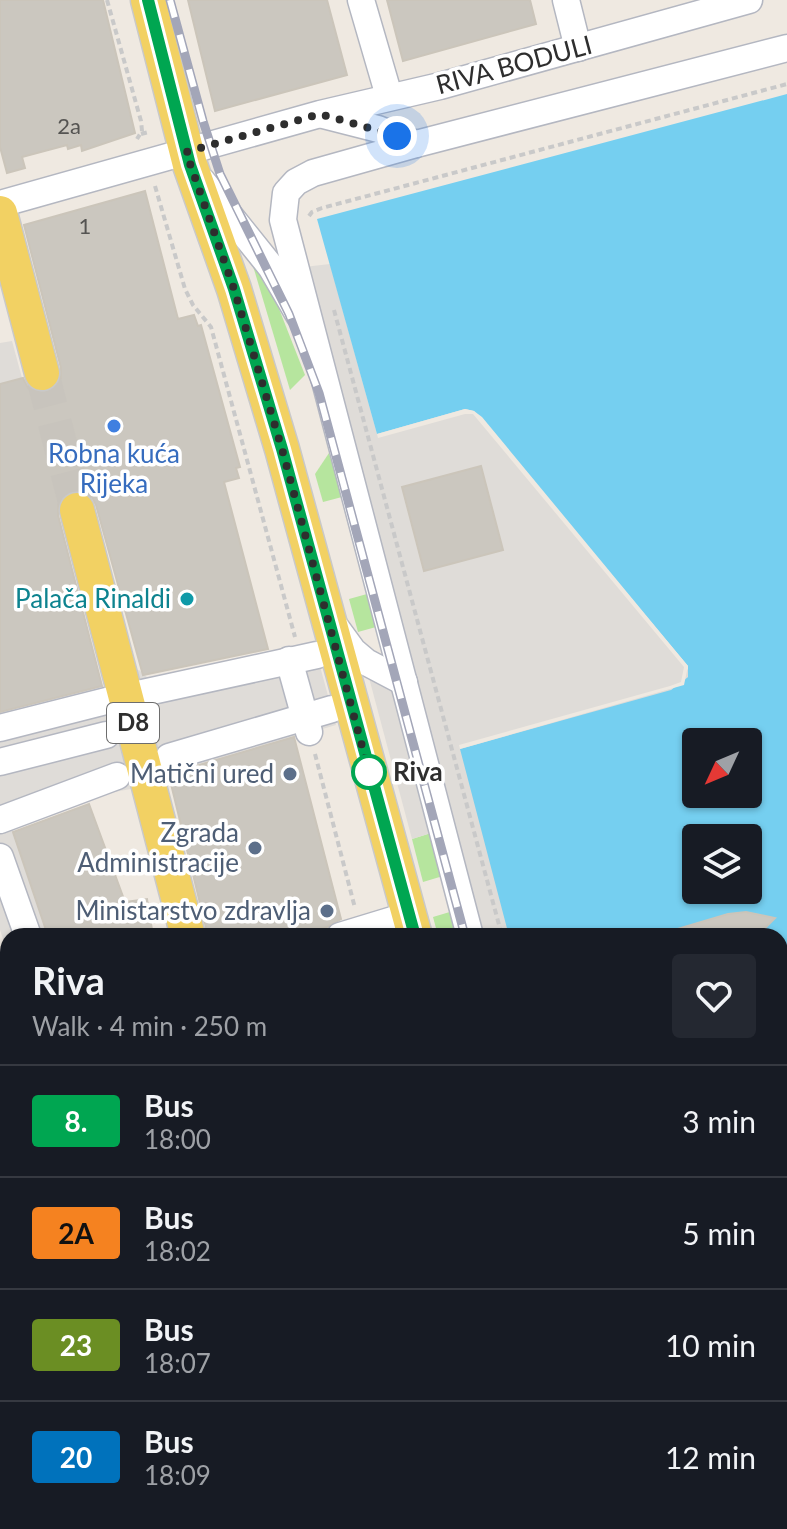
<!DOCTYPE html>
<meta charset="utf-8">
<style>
:root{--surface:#171b24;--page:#242831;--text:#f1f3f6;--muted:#9ea1a6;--line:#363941}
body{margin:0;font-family:Lato,sans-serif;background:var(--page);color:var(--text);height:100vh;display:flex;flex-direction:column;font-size:30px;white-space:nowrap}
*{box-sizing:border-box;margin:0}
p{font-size:26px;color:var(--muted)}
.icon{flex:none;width:44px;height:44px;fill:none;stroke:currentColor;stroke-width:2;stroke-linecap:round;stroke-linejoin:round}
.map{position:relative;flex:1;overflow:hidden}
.panel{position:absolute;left:0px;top:928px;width:788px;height:602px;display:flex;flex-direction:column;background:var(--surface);border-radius:24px 24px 0 0;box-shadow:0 2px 6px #0004}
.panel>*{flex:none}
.badge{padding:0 16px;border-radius:6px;font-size:28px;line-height:52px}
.needle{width:52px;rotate:226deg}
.buttons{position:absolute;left:682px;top:728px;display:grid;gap:16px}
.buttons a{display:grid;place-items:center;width:80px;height:80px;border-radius:8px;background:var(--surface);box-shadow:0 2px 6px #0004;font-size:40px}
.you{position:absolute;width:40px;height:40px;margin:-20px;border:6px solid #fff;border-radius:50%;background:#1a73e8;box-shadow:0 0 0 12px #1a73e833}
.map>.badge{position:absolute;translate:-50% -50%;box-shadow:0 0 0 4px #fff}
.round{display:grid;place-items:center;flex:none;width:84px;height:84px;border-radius:8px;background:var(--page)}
.head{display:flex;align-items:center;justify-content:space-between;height:136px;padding:0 32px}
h1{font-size:38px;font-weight:700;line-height:60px}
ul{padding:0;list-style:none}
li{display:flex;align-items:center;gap:24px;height:112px;padding:0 32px;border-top:2px solid var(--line)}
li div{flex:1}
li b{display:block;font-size:30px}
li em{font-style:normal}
li .badge{min-width:88px;font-weight:700;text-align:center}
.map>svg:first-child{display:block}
.industrial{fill:#e3e1e8}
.green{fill:#b6e59e}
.plaza{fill:#dfdcd8;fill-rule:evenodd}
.water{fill:#75cff0;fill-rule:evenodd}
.pier{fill:#efe9e1}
.building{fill:#cbc7bf;stroke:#cbc5ba;stroke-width:2}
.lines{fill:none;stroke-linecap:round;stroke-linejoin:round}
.minor-tunnel{stroke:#c8c4bd;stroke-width:26;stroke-dasharray:26 13;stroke-linecap:butt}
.major-tunnel{stroke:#c8c4bd;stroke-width:34;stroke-dasharray:34 17;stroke-linecap:butt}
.minor-casing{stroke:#b4b7c1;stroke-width:29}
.major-casing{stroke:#c9c9c9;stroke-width:37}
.path{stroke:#c9c9c9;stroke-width:4;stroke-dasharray:6 4;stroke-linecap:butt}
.minor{stroke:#fff;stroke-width:26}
.major{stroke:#f2d163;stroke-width:34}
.rail-casing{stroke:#a3a6b8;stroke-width:9}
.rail{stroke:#fff;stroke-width:6;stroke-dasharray:18;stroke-linecap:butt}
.line-casing{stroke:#fff;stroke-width:18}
.line{stroke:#00a651;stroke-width:12}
.walk{stroke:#2e2e2e;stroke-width:8;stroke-dasharray:0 14.4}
.shop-dot{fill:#3f7fe0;stroke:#fff;stroke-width:3}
.culture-dot{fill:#0f9aa8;stroke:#fff;stroke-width:3}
.stop-dot{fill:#fff;stroke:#00a651;stroke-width:4}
.service-dot{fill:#5c6f8a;stroke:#fff;stroke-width:3}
.labels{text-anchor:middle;stroke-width:7;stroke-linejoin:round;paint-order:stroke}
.number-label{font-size:22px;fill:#555452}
.shield{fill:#fff;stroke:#6d6d6d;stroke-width:2}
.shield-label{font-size:24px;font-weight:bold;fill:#2e2e2e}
.street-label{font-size:26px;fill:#2e2e2e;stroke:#fff}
.shop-label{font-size:26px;fill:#366cbe;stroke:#fff}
.culture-label{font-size:26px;fill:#0d838f;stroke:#fff;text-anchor:end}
.stop-label{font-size:26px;font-weight:bold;fill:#2e2e2e;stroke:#fff;text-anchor:start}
.service-label{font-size:26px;fill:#4e5e75;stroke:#fff;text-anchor:end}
</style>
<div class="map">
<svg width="787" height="1529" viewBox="0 0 787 1529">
<rect width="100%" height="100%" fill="#efe9e1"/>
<polygon class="industrial" points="787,1450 787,1516 780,1495 780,1452"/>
<g class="green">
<polygon points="256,263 274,296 305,375 290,390 253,266"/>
<polygon points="329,453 342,497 323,502 315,474"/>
<polygon points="367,594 376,627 358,632 349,599"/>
<polygon points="431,833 443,876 423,882 412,839"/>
<polygon points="453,911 457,927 437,932 433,917"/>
</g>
<g class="plaza">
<path d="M 330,264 L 377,434 L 465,409 L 482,417 L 688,670 L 688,677 L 671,690 L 510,936 L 470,936 L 295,268 ZM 480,466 L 424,570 L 402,487 Z"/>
<polygon points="12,341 22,378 0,384 0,343"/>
<polygon points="315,648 336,725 160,777 133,672 139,670 149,679"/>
<polygon points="368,674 392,685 431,833 412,839"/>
<polygon points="110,688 136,788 87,797 12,827 48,936 8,936 8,953 0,930 0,713"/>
<polygon points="780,953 787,973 787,1122 780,1124"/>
</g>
<g class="water">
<path d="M 787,94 L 787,973 L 780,953 L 780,936 L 509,936 L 460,749 L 671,690 L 688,677 L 688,666 L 474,411 L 465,409 L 377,434 L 317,219 ZM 696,742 L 748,742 L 748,794 L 696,794 ZM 696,838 L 748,838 L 748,890 L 696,890 Z"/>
<polygon points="787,1122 787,1360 780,1362 780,1124"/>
</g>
<polygon class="pier" points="465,409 474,411 482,417 688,666 684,685 460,749 459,745 670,686 681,682 684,667 473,414 465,414 378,438 377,434"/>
<g class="building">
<polygon points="0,0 103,0 135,133 82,151 81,145 68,149 67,145 22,157 25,168 7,173 0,147"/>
<polygon points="188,0 327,0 347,75 215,111"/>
<polygon points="387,0 530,0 536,24 403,61"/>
<polygon points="145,191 178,319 194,315 198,326 201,325 240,467 236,468 239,478 224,482 268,649 143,675 96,505 91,495 83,491 73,491 62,496 58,505 58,515 102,686 0,712 0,384 23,378 28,388 38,392 46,392 57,387 61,378 61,368 24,225"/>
<polygon points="481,466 503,550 424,571 402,487"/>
<polygon points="294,737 341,919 327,927 300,936 208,936 171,784 179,771"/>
<polygon points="89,804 125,902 147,899 153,936 48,936 13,832"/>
<polygon points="746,912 775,918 757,936 672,936 671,931 728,914"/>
</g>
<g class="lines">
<polyline class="minor-tunnel" points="0,1150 8,1146"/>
<polyline class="major-tunnel" points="42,373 77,510"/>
<g class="minor-casing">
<g id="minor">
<polyline points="361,0 389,96"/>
<polyline points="566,0 578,48"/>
<polyline points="323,115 378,129 416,144"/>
<polyline points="202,181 271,267 299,315"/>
<polyline points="0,204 320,114 440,86 749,0"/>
<polyline points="334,625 353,651 366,662 404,682"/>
<polyline points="289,660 309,732"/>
<polyline points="138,694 317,655"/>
<polyline points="0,728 114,699"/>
<polyline points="0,762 106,735"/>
<polyline points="159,774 169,757 332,709"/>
<polyline points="0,820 117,776"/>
<polyline points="0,857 28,936"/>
<polyline points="340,936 409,915"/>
<polyline points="470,936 283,220 286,193 296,182 313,173 416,144 787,48"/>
<polyline points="0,1382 8,1381"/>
<polyline points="42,1522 44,1529"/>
<polyline points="231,1522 232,1529"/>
<polyline points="635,1522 637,1529"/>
<polyline points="0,1529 19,1522"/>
</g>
</g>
<g class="major-casing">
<g id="major">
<polyline points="148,0 190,165 234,289 282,449 415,936"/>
<polyline points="0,213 42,373"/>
<polyline points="77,510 188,936"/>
<polyline points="363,1522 365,1529"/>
<polyline points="575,1522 577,1529"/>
</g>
</g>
<g class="path">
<polyline points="107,0 141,121 142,131 137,139"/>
<polyline points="141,134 149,132"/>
<polyline points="155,186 185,289 193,305 211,327 295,637"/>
<polyline points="309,216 312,212 322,208 787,84"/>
<polyline points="334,310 502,936"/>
<polyline points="315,754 355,908"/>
<polyline points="781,956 787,954"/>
<polyline points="780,1352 787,1350"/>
<polyline points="326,1522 329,1529"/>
<polyline points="542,1522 544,1529"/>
</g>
<use href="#minor" class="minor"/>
<use href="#major" class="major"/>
<g class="rail-casing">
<g id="rail">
<polyline points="170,0 203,121 220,174 289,314 319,393 465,936"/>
<polyline points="624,1522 626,1529"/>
</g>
</g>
<use href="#rail" class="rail"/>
</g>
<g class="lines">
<g class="line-casing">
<polyline id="line" points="148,0 190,165 234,289 282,449 415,936"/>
</g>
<use href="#line" class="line"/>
<polyline class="walk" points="369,772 282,449 234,289 186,152 320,114 397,136"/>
</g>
<circle class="shop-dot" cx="114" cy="426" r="8"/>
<circle class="culture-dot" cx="187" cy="599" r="8"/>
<circle class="stop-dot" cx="369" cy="772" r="16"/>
<g class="service-dot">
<circle cx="290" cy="774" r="8"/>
<circle cx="255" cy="848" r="8"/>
<circle cx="327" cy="911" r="8"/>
</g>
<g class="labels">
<g class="number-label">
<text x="69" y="134">2a</text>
<text x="85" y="234">1</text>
</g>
<rect class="shield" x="107" y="703" width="52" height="40" rx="6"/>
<g class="shield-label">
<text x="133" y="731">D8</text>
</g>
<g class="street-label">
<text transform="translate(514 65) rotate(-15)" y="9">RIVA BODULI</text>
</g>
<g class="shop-label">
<text x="114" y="463">Robna kuća<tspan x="114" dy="30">Rijeka</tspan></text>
</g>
<g class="culture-label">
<text x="171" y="608">Palača Rinaldi</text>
</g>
<g class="stop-label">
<text x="393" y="781">Riva</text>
</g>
<g class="service-label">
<text x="274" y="783">Matični ured</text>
<text x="239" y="842">Zgrada<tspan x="239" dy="30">Administracije</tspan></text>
<text x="311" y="920">Ministarstvo zdravlja</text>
</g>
</g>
</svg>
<div class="buttons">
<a><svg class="needle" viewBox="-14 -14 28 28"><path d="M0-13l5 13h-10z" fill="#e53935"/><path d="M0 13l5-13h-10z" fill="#9ea1a6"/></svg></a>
<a><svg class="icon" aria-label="layers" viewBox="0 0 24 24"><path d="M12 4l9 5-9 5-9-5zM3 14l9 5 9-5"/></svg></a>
</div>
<div class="you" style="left:397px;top:136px"></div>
<section class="panel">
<div class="head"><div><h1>Riva</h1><p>Walk · 4 min · 250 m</p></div><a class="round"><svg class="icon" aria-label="heart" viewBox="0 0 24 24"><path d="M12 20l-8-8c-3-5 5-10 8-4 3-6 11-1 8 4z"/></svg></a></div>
<ul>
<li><span class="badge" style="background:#00a651;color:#fff">8.</span><div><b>Bus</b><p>18:00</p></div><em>3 min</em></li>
<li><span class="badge" style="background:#f58220;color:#111">2A</span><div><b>Bus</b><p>18:02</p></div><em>5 min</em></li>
<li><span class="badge" style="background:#6b8e23;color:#fff">23</span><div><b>Bus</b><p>18:07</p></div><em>10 min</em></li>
<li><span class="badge" style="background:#0072bc;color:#fff">20</span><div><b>Bus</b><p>18:09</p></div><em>12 min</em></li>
</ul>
</section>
</div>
